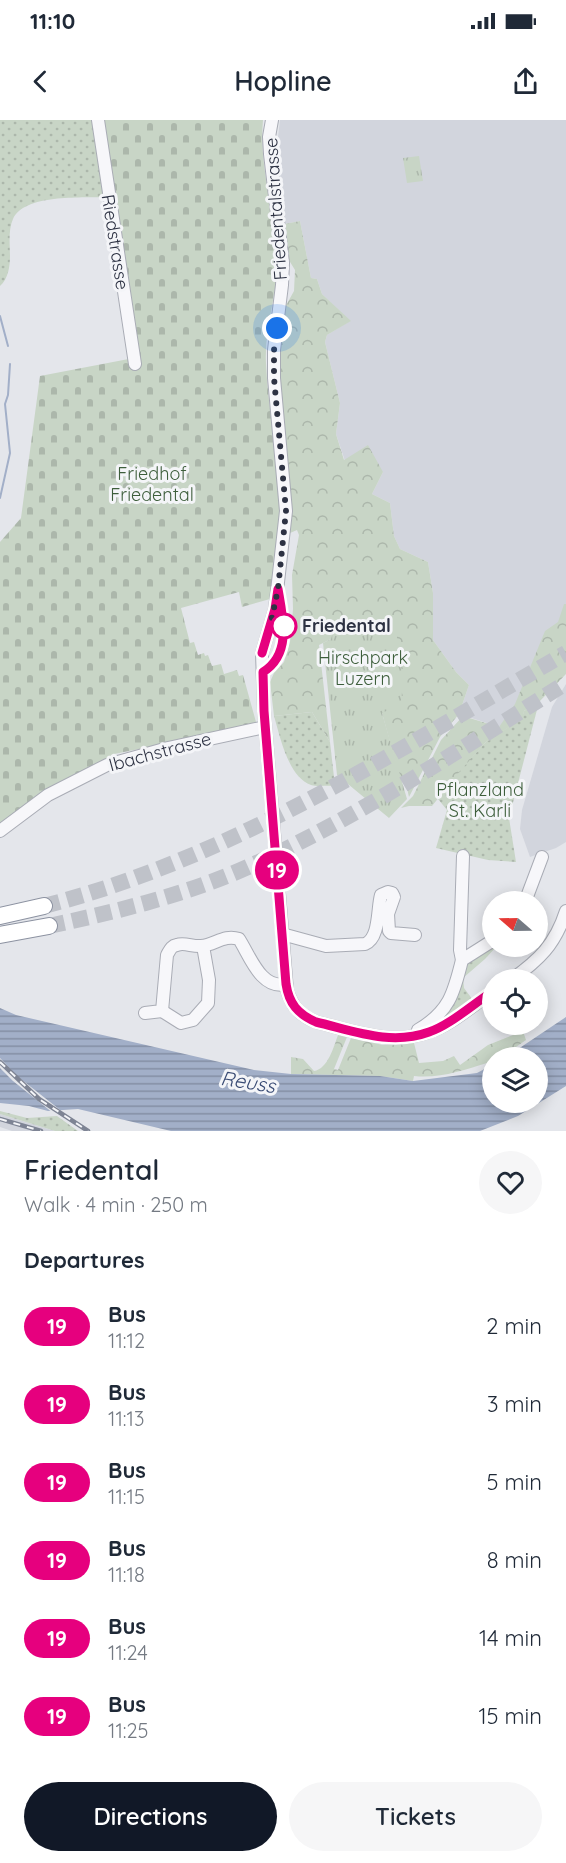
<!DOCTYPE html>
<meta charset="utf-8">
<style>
:root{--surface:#fff;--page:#f6f6f7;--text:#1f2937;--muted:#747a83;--accent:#111827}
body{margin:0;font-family:Quicksand,sans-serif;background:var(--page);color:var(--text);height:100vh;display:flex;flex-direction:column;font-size:22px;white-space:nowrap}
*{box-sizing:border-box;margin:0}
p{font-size:20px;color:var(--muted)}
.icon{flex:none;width:33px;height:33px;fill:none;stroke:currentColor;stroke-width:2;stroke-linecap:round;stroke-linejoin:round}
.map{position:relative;height:1011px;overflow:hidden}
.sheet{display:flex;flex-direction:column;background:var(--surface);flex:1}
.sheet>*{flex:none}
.badge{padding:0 12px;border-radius:20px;font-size:21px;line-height:39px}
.needle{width:39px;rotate:290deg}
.controls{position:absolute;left:482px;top:771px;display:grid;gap:12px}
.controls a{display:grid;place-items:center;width:66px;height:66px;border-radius:50%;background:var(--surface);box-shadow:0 3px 15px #0003;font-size:30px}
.you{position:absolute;width:30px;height:30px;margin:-15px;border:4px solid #fff;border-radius:50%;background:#1a73e8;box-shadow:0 0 0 9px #1a73e833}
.map>.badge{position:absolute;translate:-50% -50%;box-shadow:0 0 0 3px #fff}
h2{padding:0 24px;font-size:22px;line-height:54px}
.round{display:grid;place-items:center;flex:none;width:63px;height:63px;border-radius:32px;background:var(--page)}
.headline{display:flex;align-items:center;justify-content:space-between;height:102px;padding:0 24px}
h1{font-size:28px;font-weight:600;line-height:45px}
.primary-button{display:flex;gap:12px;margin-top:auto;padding:12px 24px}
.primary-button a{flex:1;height:69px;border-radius:36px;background:var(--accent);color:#fff;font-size:24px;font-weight:600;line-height:69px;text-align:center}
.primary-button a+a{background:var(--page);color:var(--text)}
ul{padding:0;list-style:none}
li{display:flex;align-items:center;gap:18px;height:78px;padding:0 24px}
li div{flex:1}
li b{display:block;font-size:22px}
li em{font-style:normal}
li .badge{min-width:66px;font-weight:700;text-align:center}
.status{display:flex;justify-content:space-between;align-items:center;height:42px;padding:0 30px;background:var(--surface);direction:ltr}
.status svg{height:16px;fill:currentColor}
header{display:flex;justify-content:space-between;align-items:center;height:78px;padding:0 24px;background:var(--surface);font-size:27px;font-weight:600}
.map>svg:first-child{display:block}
.built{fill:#d2d5dd}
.grass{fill:url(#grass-dots)}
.forest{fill:url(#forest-crowns)}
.cemetery{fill:url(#cemetery-stones)}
.park{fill:url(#park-tufts)}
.water{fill:url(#water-rules)}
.pier{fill:#e4e6eb}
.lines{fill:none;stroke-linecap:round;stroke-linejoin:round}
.stream{stroke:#a2afc8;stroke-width:2}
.highway-tunnel{stroke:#bfc2c9;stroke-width:16;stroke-dasharray:16 8;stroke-linecap:butt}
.minor-casing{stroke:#a9acb5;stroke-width:14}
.highway-casing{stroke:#8c92a1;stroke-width:18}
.minor{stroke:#f7f7fa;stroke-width:12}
.highway{stroke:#fff;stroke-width:16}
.rail-casing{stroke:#7e8494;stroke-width:4.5}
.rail{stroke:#f4f5f8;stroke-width:2;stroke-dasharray:7;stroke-linecap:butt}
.line-casing{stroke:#fff;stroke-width:14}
.line{stroke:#e6007e;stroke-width:9}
.walk{stroke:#2d3243;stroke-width:6;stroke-dasharray:0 10.8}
.stop-dot{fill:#fff;stroke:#e6007e;stroke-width:3}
.labels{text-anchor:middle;stroke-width:6;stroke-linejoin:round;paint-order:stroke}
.street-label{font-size:18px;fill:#2d3243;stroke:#f4f5f8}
.park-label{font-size:18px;fill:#3d5e3b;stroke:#f4f5f8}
.stop-label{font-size:18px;font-weight:bold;fill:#2d3243;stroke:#f4f5f8;text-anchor:start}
.water-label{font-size:20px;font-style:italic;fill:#394b74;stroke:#f4f5f8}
</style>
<div class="status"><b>11:10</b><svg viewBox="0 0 49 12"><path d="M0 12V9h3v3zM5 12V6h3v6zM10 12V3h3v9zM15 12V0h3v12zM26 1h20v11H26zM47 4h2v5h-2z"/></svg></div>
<header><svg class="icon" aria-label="back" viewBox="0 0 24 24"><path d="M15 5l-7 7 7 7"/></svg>Hopline<svg class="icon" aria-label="share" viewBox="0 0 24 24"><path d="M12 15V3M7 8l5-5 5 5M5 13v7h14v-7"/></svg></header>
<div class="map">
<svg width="566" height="1011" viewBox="0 0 566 1011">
<defs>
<pattern id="grass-dots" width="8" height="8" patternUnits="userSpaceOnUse" patternTransform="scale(1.5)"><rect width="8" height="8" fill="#c8d5c6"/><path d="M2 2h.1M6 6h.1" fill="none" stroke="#acb7ab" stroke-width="1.8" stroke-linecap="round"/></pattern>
<pattern id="forest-crowns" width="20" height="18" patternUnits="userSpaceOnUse" patternTransform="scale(1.5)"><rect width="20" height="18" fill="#c8d5c6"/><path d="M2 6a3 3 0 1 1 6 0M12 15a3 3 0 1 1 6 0" fill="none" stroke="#acb7ab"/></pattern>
<pattern id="cemetery-stones" width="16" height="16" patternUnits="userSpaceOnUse" patternTransform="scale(1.5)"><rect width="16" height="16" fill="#c8d5c6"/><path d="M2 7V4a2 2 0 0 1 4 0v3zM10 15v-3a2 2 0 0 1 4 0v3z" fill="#acb7ab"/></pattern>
<pattern id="park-tufts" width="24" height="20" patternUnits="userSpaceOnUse" patternTransform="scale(1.5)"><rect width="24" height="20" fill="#c8d5c6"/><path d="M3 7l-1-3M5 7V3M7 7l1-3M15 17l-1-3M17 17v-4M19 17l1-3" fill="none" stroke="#acb7ab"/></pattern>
<pattern id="water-rules" width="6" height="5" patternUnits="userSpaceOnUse" patternTransform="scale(1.5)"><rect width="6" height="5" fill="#a2afc8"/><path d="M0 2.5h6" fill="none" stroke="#848fa4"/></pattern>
</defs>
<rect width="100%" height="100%" fill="#e4e6eb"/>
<g class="built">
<polygon points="280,0 566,0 566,548 499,607 459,594 469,565 456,552 433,520 433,473 428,442 400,429 394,416 390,383 372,374 383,352 345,341 336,314 340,283 325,222 327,215 350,201 322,174 317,159 311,158 300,101 284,104 276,34"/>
<polygon points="566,564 566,722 556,728 530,737 520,709 522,690 552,587"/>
<polygon points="0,994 55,1011 12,1011 0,1007"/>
</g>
<g class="grass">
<path d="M 0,0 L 94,0 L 105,77 C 81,78 24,74 13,99 C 8,110 10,125 10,136 C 10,147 8,159 0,166 Z"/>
<polygon points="539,582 509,698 516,742 488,740 436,728 447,690 438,679 459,651 486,622 522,598 524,591"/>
<path d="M 312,592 L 330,622 L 335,666 C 328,665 318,667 311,665 C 288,657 280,616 274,596 Z"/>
<polygon points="492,826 496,827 485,839 463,858 464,868 473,880 436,904 469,841"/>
<polygon points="0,991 27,998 57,996 78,1011 55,1011 0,994"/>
</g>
<g class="forest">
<path d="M 300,101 L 311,158 L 317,159 L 322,174 L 351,201 L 327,215 L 325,222 L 340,283 L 336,314 L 344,340 L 368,325 L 383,352 L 372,374 L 390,383 L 394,416 L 400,429 L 428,442 L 433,473 L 433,520 L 456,552 L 469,565 L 459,594 L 440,617 L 409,677 C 407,669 407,662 404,655 L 400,658 L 382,593 L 331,519 L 319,525 L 330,622 L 312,592 L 274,596 L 270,562 L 274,553 L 284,542 L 290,522 L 293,489 L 292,455 L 299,415 L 297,410 L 290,413 L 291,386 L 278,234 L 284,189 L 294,171 L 295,150 L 287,137 L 284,104 Z"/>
<polygon points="564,484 566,484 566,554 539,582 524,591 523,598 486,622 460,651 432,686 409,686 401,688 413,676 441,620 463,596 499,607 515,584 545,511 558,502"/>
<path d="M 523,911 L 526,920 L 503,936 L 492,938 L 492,941 L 487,943 C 464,950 439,959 414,956 L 413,961 L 380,956 L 291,954 L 291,937 L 303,939 L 314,951 C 328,949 334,926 338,915 L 347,917 L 334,949 L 338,950 L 351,918 L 383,925 L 414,923 L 419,943 L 443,941 L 454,936 L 460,945 L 488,925 Z"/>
</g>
<path class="cemetery" d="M 103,0 L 263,0 C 259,44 273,87 277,131 C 280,169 264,205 266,243 C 268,296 282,349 279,402 C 278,427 273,453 270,479 L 242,487 L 239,472 L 181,488 L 190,523 L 194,522 L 198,535 L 204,533 L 205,536 L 208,535 L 212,546 L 221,544 L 224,554 L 237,550 L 239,556 L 243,555 L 256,602 L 215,614 L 114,634 L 23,686 L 0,703 L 0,422 L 21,398 L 40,256 L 139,237 L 136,207 Z"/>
<g class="park">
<polygon points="419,36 423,61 407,63 403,38"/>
<polygon points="395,504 403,559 401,584 382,593 407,679 389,698 337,655 323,523 331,519 335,506"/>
</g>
<polygon class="water" points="0,888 16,895 254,950 291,954 380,956 413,961 477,953 492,945 492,982 537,982 537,938 506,937 566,897 566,966 518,996 480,1011 171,1011 78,989 48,991 29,986 0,983"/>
<polygon class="pier" points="0,938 17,956 64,993 53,993 13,961 0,948"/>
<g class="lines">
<g class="stream">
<polyline points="0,196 8,226"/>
<polyline points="0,378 10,333 5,284 8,275 10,244"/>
</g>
<g class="highway-tunnel">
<path d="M 44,786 C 235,737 397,630 566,533"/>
<path d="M 49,806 C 115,792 189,774 250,746 C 361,696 463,627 566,563"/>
</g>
<g class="minor-casing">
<g id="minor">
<polyline points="98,0 135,244"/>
<path d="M 272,0 L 269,17 L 270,34 L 283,143 L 282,165 L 274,230 L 274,258 L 286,391 L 275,489 L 262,533 L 264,591 L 287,870 C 292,887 300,895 316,902 C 354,911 391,926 429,912 C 452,904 473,885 492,872"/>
<polyline points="0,711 48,675 107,645 168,628 265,607"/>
<polyline points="525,782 542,737"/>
<path d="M 282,814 L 326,826 L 365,824 C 380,818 377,789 381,775 L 388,772 L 392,773 L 394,777 L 388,794 L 389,811 L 391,813 L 415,815"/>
<polyline points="462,840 460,830 463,736"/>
<path d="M 511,860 C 539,840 555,825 566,791"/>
<polyline points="162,891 181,903 193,900 208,883 209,860 203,826"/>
<path d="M 145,893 L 162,891 L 167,835 C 170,830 171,826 177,825 C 184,822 193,827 201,826 C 215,825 224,814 239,819 C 250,836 261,870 286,864"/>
<path d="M 418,910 C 449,892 454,873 462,840 L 492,821"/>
</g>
</g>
<g class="highway-casing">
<g id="highway">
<polyline points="0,796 44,786"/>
<polyline points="0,815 49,806"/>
</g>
</g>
<use href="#minor" class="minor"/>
<use href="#highway" class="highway"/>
<g class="rail-casing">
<g id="rail">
<polyline points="0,942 39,979 88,1011"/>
<polyline points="0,999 41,1011"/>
</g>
</g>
<use href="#rail" class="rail"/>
</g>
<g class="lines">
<g class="line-casing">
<path id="line" d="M 262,533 L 275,489 L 278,469 C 283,498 292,534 263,552 L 264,591 L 286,864 C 289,884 298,894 316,902 C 354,911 391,926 429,912 C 450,905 473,884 492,872"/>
</g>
<use href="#line" class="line"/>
<polyline class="walk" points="277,208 274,230 274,258 286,391 278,469 271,502 284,506"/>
</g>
<circle class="stop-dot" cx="284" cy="506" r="12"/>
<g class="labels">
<g class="street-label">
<text transform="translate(276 89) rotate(-94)" y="6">Friedentalstrasse</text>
<text transform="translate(115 122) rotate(81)" y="6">Riedstrasse</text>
<text transform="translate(160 632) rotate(-15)" y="6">Ibachstrasse</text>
</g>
<g class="park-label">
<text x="152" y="360">Friedhof<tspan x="152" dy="21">Friedental</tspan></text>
<text x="363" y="544">Hirschpark<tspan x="363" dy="21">Luzern</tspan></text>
<text x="480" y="676">Pflanzland<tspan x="480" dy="21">St. Karli</tspan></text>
</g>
<g class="stop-label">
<text x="302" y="512">Friedental</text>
</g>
<g class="water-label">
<text transform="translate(248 962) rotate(9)" y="7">Reuss</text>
</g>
</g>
</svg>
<div class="controls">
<a><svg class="needle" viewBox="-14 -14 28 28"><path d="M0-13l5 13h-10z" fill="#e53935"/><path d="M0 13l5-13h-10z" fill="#747a83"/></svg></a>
<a><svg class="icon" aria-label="locate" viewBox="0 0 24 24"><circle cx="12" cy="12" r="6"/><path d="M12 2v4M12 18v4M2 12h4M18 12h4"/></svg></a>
<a><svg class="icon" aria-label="layers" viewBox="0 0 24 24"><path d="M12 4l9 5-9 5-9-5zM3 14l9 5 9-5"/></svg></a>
</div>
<div class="you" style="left:277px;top:208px"></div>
<b class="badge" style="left:277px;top:750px;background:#e6007e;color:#fff">19</b>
</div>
<section class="sheet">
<div class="headline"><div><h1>Friedental</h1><p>Walk · 4 min · 250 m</p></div><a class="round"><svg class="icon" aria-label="heart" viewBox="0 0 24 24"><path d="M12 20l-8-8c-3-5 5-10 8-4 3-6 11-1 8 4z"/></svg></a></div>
<h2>Departures</h2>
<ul>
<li><span class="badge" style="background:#e6007e;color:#fff">19</span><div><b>Bus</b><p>11:12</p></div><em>2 min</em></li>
<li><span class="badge" style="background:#e6007e;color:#fff">19</span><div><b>Bus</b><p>11:13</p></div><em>3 min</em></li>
<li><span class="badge" style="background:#e6007e;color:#fff">19</span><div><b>Bus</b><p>11:15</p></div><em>5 min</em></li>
<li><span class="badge" style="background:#e6007e;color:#fff">19</span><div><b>Bus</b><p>11:18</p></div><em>8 min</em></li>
<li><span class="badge" style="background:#e6007e;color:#fff">19</span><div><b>Bus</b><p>11:24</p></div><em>14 min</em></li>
<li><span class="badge" style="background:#e6007e;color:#fff">19</span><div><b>Bus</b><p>11:25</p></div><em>15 min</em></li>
</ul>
<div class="primary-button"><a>Directions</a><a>Tickets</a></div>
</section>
